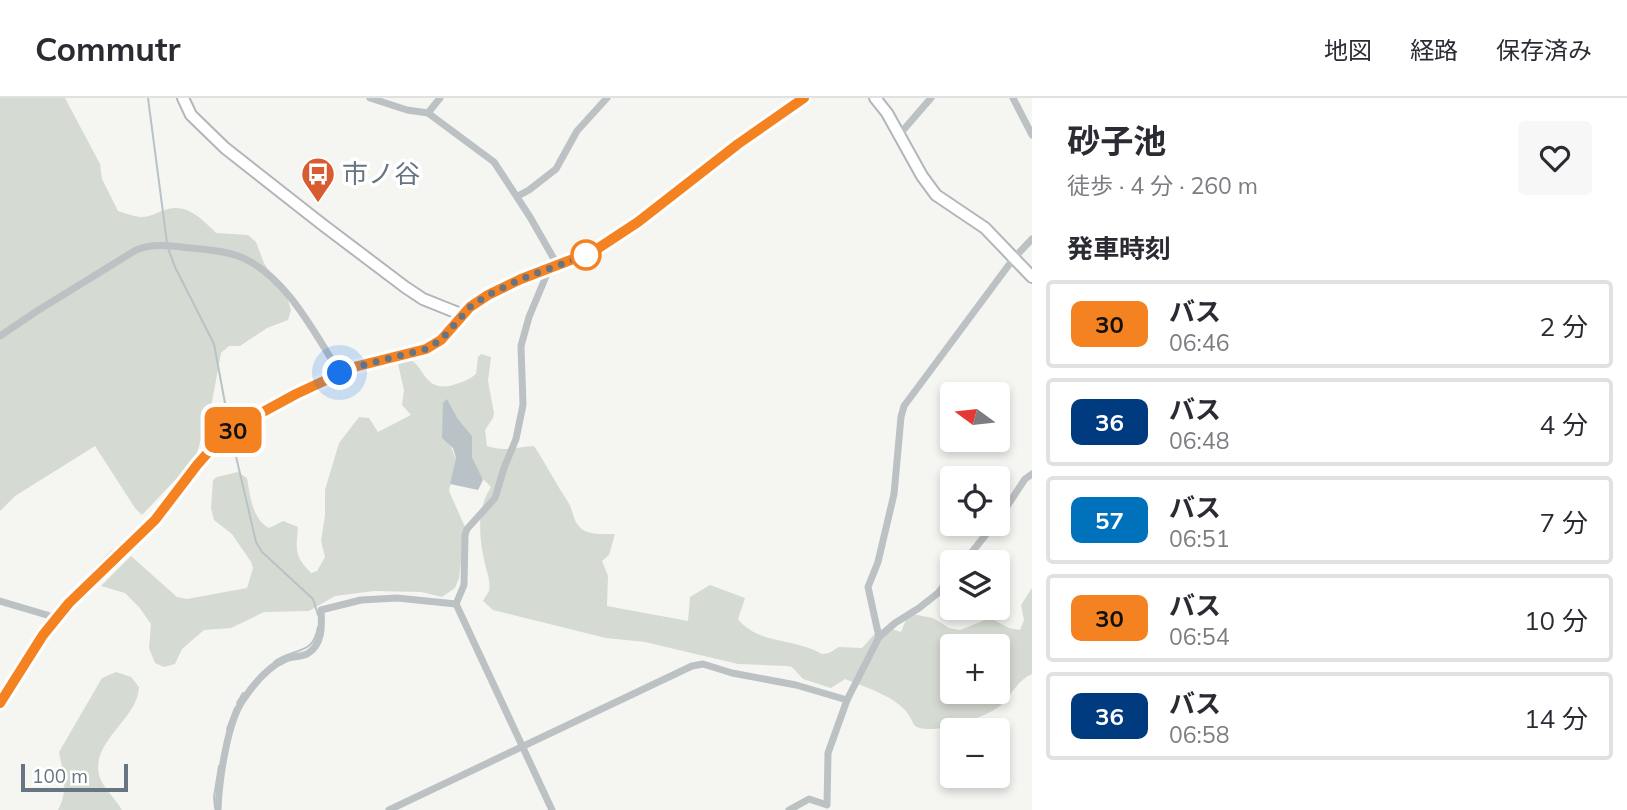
<!DOCTYPE html>
<html lang="ja">
<meta charset="utf-8">
<style>
:root{--surface:#fff;--page:#f7f7f7;--text:#2b2b33;--muted:#7c7c81;--line:#e1e1e2}
body{margin:0;font-family:Mulish,"Noto Sans JP",sans-serif;background:var(--page);color:var(--text);height:100vh;display:flex;flex-direction:column;font-size:26px;white-space:nowrap}
*{box-sizing:border-box;margin:0}
p{font-size:23px;color:var(--muted)}
.icon{flex:none;width:38px;height:38px;fill:none;stroke:currentColor;stroke-width:2;stroke-linecap:round;stroke-linejoin:round}
.map{position:relative;flex:1;overflow:hidden}
.side{display:flex;flex-direction:column;background:var(--surface);width:595px}
.side>*{flex:none}
.badge{padding:0 14px;border-radius:10px;font-size:24px;line-height:46px}
.needle{width:46px;rotate:285deg}
.controls{position:absolute;left:940px;top:284px;display:grid;gap:14px}
.controls a{display:grid;place-items:center;width:70px;height:70px;border-radius:7px;background:var(--surface);box-shadow:0 4px 10px #0003;font-size:35px}
.scale{position:absolute;left:21px;bottom:18px;width:107px;box-sizing:border-box;padding-left:7px;border:4px solid #667581;border-top:0;font-size:19px;line-height:24px;white-space:nowrap;color:#667581;-webkit-text-stroke:5px #fff;paint-order:stroke}
.you{position:absolute;width:35px;height:35px;margin:-18px;border:5px solid #fff;border-radius:50%;background:#1a73e8;box-shadow:0 0 0 10px #1a73e833}
.map>.badge{position:absolute;translate:-50% -50%;box-shadow:0 0 0 4px #fff}
h2{padding:0 35px;font-size:26px;line-height:63px}
.round{display:grid;place-items:center;flex:none;width:74px;height:74px;border-radius:7px;background:var(--page)}
.head{display:flex;align-items:center;justify-content:space-between;height:119px;padding:0 35px}
h1{font-size:33px;font-weight:700;line-height:52px}
ul{padding:0;list-style:none}
li{display:flex;align-items:center;gap:21px;height:88px;margin:0 14px 10px;padding:0 21px;border:4px solid var(--line);border-radius:7px}
li div{flex:1}
li b{display:block;font-size:26px}
li em{font-style:normal}
li .badge{min-width:77px;font-weight:700;text-align:center}
header{display:flex;align-items:center;gap:42px;box-sizing:border-box;height:98px;padding:0 35px;background:var(--surface);border-bottom:2px solid var(--line)}
header strong{font-size:33px}
nav{display:flex;gap:38px;margin-inline-start:auto;font-size:24px}
main{display:flex;flex:1;min-height:0}
.map>svg:first-child{display:block}
.green{fill:#d5dad2;fill-rule:evenodd}
.water{fill:#b8c2c7}
.lines{fill:none;stroke-linecap:round;stroke-linejoin:round}
.stream{stroke:#b8c2c7;stroke-width:2}
.secondary-casing{stroke:#b1b6ba;stroke-width:14}
.street{stroke:#bcc1c4;stroke-width:7}
.secondary{stroke:#fff;stroke-width:10}
.line-casing{stroke:#fff;stroke-width:16}
.line{stroke:#f58220;stroke-width:10}
.walk{stroke:#667581;stroke-width:7;stroke-dasharray:0 12.6}
.stop-dot{fill:#fff;stroke:#f58220;stroke-width:3.5}
.labels{text-anchor:middle;stroke-width:7;stroke-linejoin:round;paint-order:stroke}
.poi-label{font-size:26px;fill:#667581;stroke:#fff;text-anchor:start}
</style>
<header>
<strong>Commutr</strong>
<nav><a>地図</a><a>経路</a><a>保存済み</a></nav>
</header>
<main>
<div class="map">
<svg width="1032" height="712" viewBox="0 0 1032 712">
<rect width="100%" height="100%" fill="#f5f6f2"/>
<g class="green">
<path d="M 0,0 L 65,0 L 100,66 L 102,81 L 118,113 C 125,115 133,118 140,119 C 151,120 158,113 168,111 C 188,106 203,122 216,135 L 248,137 L 256,144 L 264,165 L 288,202 L 291,212 L 288,222 L 267,230 L 240,248 L 229,248 L 221,255 L 211,309 L 195,361 L 142,417 L 135,410 L 95,348 L 15,398 L 0,413 Z"/>
<path d="M 481,256 L 491,259 L 488,283 L 494,315 L 493,320 L 485,332 L 487,348 C 504,354 516,349 534,348 C 546,366 556,386 568,404 C 574,413 572,424 583,432 C 591,437 606,436 615,436 L 609,457 L 602,463 L 608,478 L 607,508 L 688,523 L 690,499 L 710,487 L 745,500 L 738,521 C 758,547 797,540 822,556 L 829,555 L 839,549 L 862,550 C 876,536 877,525 901,534 L 907,519 L 912,516 L 933,520 L 949,530 L 960,532 L 990,520 L 1009,530 L 1020,532 L 1024,522 L 1021,507 L 1032,490 L 1032,576 C 1018,582 1012,596 1001,607 C 988,619 928,640 914,627 C 905,600 869,591 845,581 L 831,590 L 803,581 L 792,569 L 787,568 L 738,566 L 645,544 L 606,540 L 493,512 L 483,503 C 483,502 489,494 489,493 C 491,485 487,474 485,466 C 479,441 476,411 491,389 L 481,379 L 472,359 L 472,338 L 458,321 L 447,301 L 450,346 L 456,361 L 449,393 L 465,429 L 459,480 L 455,490 L 442,499 L 421,494 L 374,493 L 335,498 L 309,513 L 264,514 L 231,530 L 204,532 L 182,551 L 175,566 L 164,569 L 155,565 L 149,550 L 151,526 L 139,509 L 125,495 L 101,488 L 131,458 L 177,499 L 187,501 L 247,490 L 253,470 L 251,464 L 232,436 L 214,422 L 211,410 L 213,382 L 217,379 L 238,374 L 247,380 C 250,397 252,421 269,430 L 283,423 L 298,429 C 296,451 294,458 311,475 L 317,473 L 325,459 L 321,443 L 325,417 L 325,392 L 339,345 L 359,319 L 369,320 L 378,334 L 411,317 L 402,307 L 404,292 L 398,266 L 401,261 C 426,257 419,299 456,286 C 463,284 470,281 476,276 L 478,259 ZM 952,548 L 998,548 L 998,593 L 952,593 Z"/>
<path d="M 116,574 L 131,579 L 139,589 C 138,622 88,644 100,680 C 104,691 116,701 122,712 L 58,712 C 69,692 63,675 59,654 L 102,580 Z"/>
</g>
<polygon class="water" points="447,301 458,321 472,338 472,359 483,382 478,392 450,386 456,360 453,350 442,340 443,305"/>
<g class="lines">
<g class="stream">
<polyline points="148,0 167,145"/>
<polyline points="168,150 175,169 214,246 230,332"/>
<polyline points="231,337 256,444 262,454 313,501 318,517"/>
<path d="M 274,564 C 293,549 313,559 318,529"/>
<polyline points="237,605 243,595"/>
<polyline points="227,631 235,610"/>
<polyline points="215,710 214,699 219,668"/>
</g>
<g class="secondary-casing">
<g id="secondary">
<polyline points="183,0 191,17 225,50 323,127 405,189 423,201 463,217"/>
<polyline points="875,0 887,15 922,78 936,97 985,130 1032,179"/>
<polyline points="0,605 43,537 69,505 118,456"/>
</g>
</g>
<g class="street">
<polyline points="370,0 407,12 428,15 494,64 530,119 558,168"/>
<polyline points="1013,0 1032,37"/>
<polyline points="428,15 440,0"/>
<polyline points="899,37 931,0"/>
<polyline points="518,98 529,92 556,71 577,33 607,0"/>
<polyline points="549,171 529,219 521,248 523,307 516,341 504,370 495,400 467,431 465,437 464,487 456,506 552,712"/>
<path d="M 0,238 L 37,213 L 136,152 C 154,145 172,148 190,150 C 208,152 227,153 243,160 C 287,179 316,238 340,275"/>
<polyline points="998,422 1025,381 1032,376"/>
<polyline points="118,456 155,422 197,367 219,342 241,325 296,296 354,269 426,251 441,242 470,209 488,197 521,181 594,153 638,124 738,46 804,0"/>
<polyline points="964,464 995,425"/>
<polyline points="0,503 57,520"/>
<polyline points="879,539 868,489 878,464 894,396 901,319 904,308 1014,160 1032,141"/>
<path d="M 218,712 C 219,683 227,625 243,602 C 253,587 269,568 286,561 C 293,558 301,559 307,556 C 323,547 322,527 321,512 L 361,502 L 397,500 L 456,506"/>
<polyline points="389,712 692,568 703,566 732,575 796,587 847,602"/>
<polyline points="789,712 809,701 827,707 828,655 847,602 879,539 895,525 919,510 938,495 952,478"/>
</g>
<use href="#secondary" class="secondary"/>
</g>
<g class="lines">
<g class="line-casing">
<polyline id="line" points="0,605 43,537 69,505 155,422 197,367 219,342 241,326 296,296 354,269 426,251 441,242 470,209 488,197 521,181 594,153 638,124 738,46 804,0"/>
</g>
<use href="#line" class="line"/>
<polyline class="walk" points="340,275 367,266 426,251 441,242 470,209 488,197 521,181 586,157"/>
</g>
<defs>
<g id="bus-pin" transform="scale(1.75)"><path d="M0 17L-7.5 6A9.5 9.5 0 1 1 7.5 6Z" fill="#d75c31" stroke="#fff"/><path d="M-5-6H5V4H4V6H2V4H-2V6H-4V4H-5ZM-3.5-4V0h7V-4ZM-3.5 1.2v1.5H-2V1.2ZM2 1.2v1.5H3.5V1.2Z" fill="#fff"/></g>
</defs>
<g fill-rule="evenodd">
<use href="#bus-pin" x="318" y="76"/>
</g>
<circle class="stop-dot" cx="586" cy="157" r="14"/>
<g class="labels">
<g class="poi-label">
<text x="342" y="85">市ノ谷</text>
</g>
</g>
</svg>
<div class="controls">
<a><svg class="needle" viewBox="-14 -14 28 28"><path d="M0-13l5 13h-10z" fill="#e53935"/><path d="M0 13l5-13h-10z" fill="#7c7c81"/></svg></a>
<a><svg class="icon" aria-label="locate" viewBox="0 0 24 24"><circle cx="12" cy="12" r="6"/><path d="M12 2v4M12 18v4M2 12h4M18 12h4"/></svg></a>
<a><svg class="icon" aria-label="layers" viewBox="0 0 24 24"><path d="M12 4l9 5-9 5-9-5zM3 14l9 5 9-5"/></svg></a>
<a>+</a>
<a>−</a>
</div>
<div class="scale">100 m</div>
<div class="you" style="left:340px;top:275px"></div>
<b class="badge" style="left:233px;top:332px;background:#f58220;color:#111">30</b>
</div>
<section class="side">
<div class="head"><div><h1>砂子池</h1><p>徒歩 · 4 分 · 260 m</p></div><a class="round"><svg class="icon" aria-label="heart" viewBox="0 0 24 24"><path d="M12 20l-8-8c-3-5 5-10 8-4 3-6 11-1 8 4z"/></svg></a></div>
<h2>発車時刻</h2>
<ul>
<li><span class="badge" style="background:#f58220;color:#111">30</span><div><b>バス</b><p>06:46</p></div><em>2 分</em></li>
<li><span class="badge" style="background:#003b80;color:#fff">36</span><div><b>バス</b><p>06:48</p></div><em>4 分</em></li>
<li><span class="badge" style="background:#0072bc;color:#fff">57</span><div><b>バス</b><p>06:51</p></div><em>7 分</em></li>
<li><span class="badge" style="background:#f58220;color:#111">30</span><div><b>バス</b><p>06:54</p></div><em>10 分</em></li>
<li><span class="badge" style="background:#003b80;color:#fff">36</span><div><b>バス</b><p>06:58</p></div><em>14 分</em></li>
</ul>
</section>
</main>
